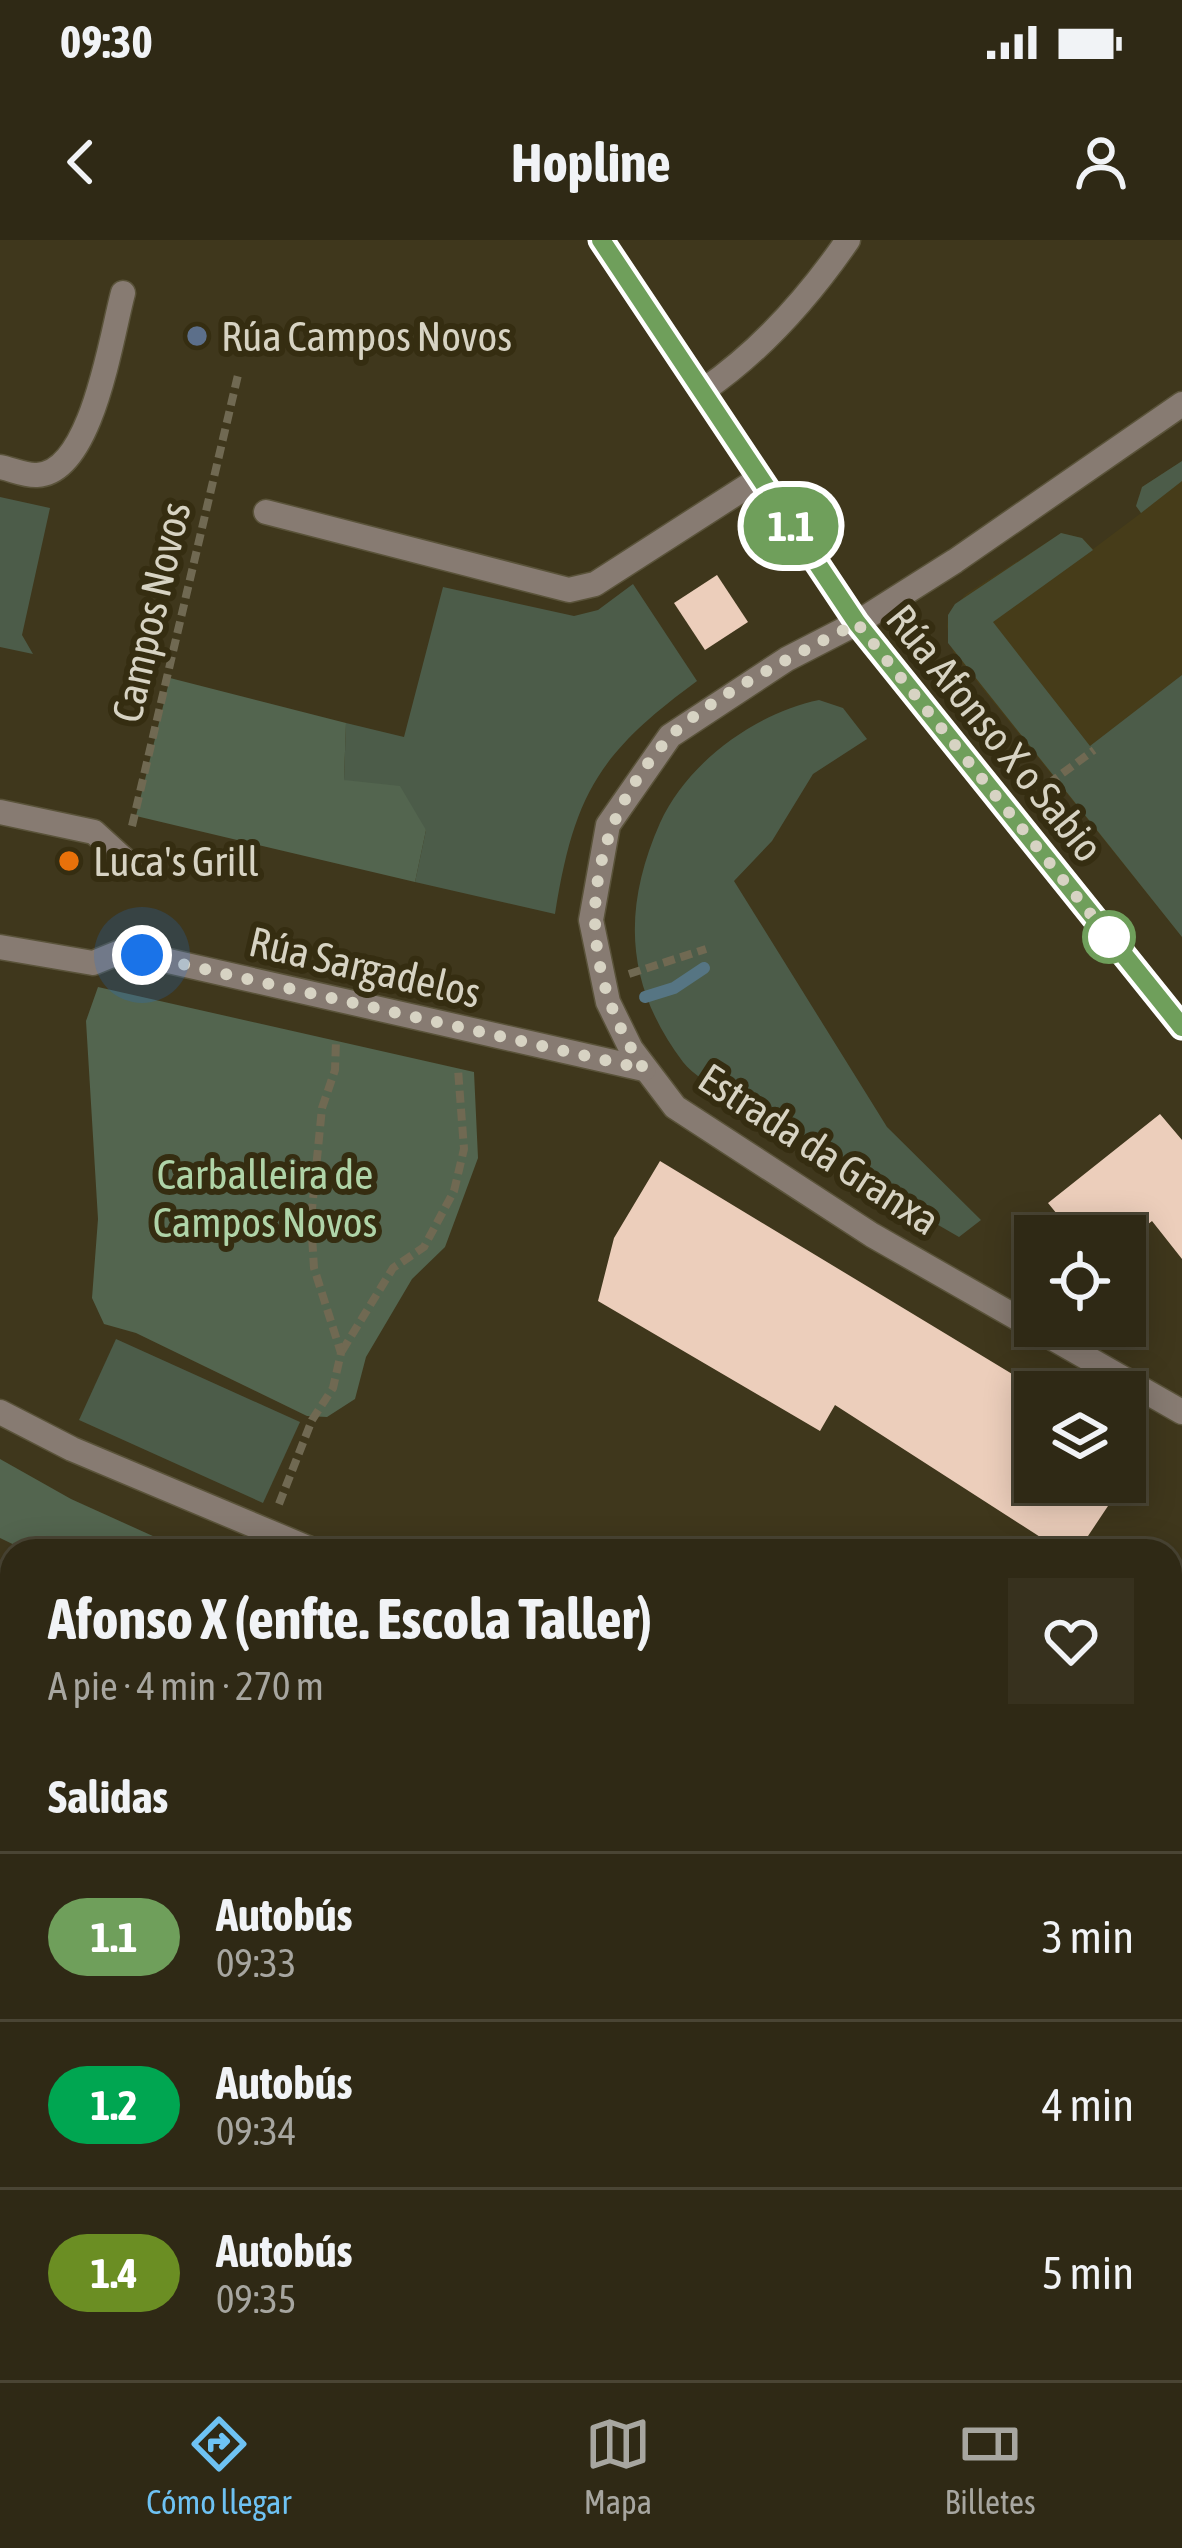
<!DOCTYPE html>
<html lang="es">
<meta charset="utf-8">
<style>
:root{--surface:#2f2915;--page:#37311e;--text:#f1f3f6;--muted:#a7a6a0;--line:#4a4534;--accent:#6ec2f3}
body{margin:0;font-family:"Asap Condensed",sans-serif;background:var(--page);color:var(--text);height:100vh;display:flex;flex-direction:column;font-size:45px;white-space:nowrap}
*{box-sizing:border-box;margin:0}
p{font-size:39px;color:var(--muted)}
.icon{flex:none;width:66px;height:66px;fill:none;stroke:currentColor;stroke-width:2;stroke-linecap:round;stroke-linejoin:round}
.map{position:relative;flex:1;overflow:hidden}
.panel{position:absolute;left:0px;top:1299px;width:1182px;height:843px;display:flex;flex-direction:column;background:var(--surface);border-radius:36px 36px 0 0;box-shadow:0 6px 30px #0003,0 0 0 3px var(--line)}
.panel>*{flex:none}
.badge{padding:0 24px;border-radius:39px;font-size:42px;line-height:78px}
.tools{position:absolute;left:1014px;top:975px;display:grid;gap:24px}
.tools a{display:grid;place-items:center;width:132px;height:132px;border-radius:0px;background:var(--surface);box-shadow:0 6px 30px #0003,0 0 0 3px var(--line);font-size:60px}
.you{position:absolute;width:60px;height:60px;margin:-30px;border:9px solid #fff;border-radius:50%;background:#1a73e8;box-shadow:0 0 0 18px #1a73e833}
.map>.badge{position:absolute;translate:-50% -50%;box-shadow:0 0 0 6px #fff}
h2{padding:0 48px;font-size:45px;line-height:108px}
.round{display:grid;place-items:center;flex:none;width:126px;height:126px;border-radius:0px;background:var(--page)}
.head{display:flex;align-items:center;justify-content:space-between;height:204px;padding:0 48px}
h1{font-size:57px;font-weight:700;line-height:90px}
ul{padding:0;list-style:none}
li{display:flex;align-items:center;gap:36px;height:168px;padding:0 48px;border-top:3px solid var(--line)}
li div{flex:1}
li b{display:block;font-size:45px}
li em{font-style:normal}
li .badge{min-width:132px;font-weight:700;text-align:center}
.status{display:flex;justify-content:space-between;align-items:center;height:84px;padding:0 60px;background:var(--surface);direction:ltr}
.status svg{height:33px;fill:currentColor}
header{display:flex;justify-content:space-between;align-items:center;height:156px;padding:0 48px;background:var(--surface);font-size:54px;font-weight:700}
.tabs{display:flex;justify-content:space-around;align-items:center;height:168px;border-top:3px solid var(--line);background:var(--surface);font-size:33px;color:var(--muted)}
.tabs a{display:grid;justify-items:center;gap:6px}
.tabs .on{color:var(--accent)}
.map>svg:first-child{display:block}
.built{fill:#463c19}
.green{fill:#4c5c49}
.forest{fill:#53654f}
.water{fill:#567583}
.lines{fill:none;stroke-linecap:round;stroke-linejoin:round}
.stream{stroke:#567583;stroke-width:12}
.building{fill:#eccebb}
.street-casing{stroke:#5a533a;stroke-width:27}
.highway-casing{stroke:#5a533a;stroke-width:39}
.path{stroke:#706952;stroke-width:8;stroke-dasharray:12 6;stroke-linecap:butt}
.street{stroke:#877b72;stroke-width:24}
.highway{stroke:#f5d8c2;stroke-width:36}
.line-casing{stroke:#fff;stroke-width:27}
.line{stroke:#6f9f5b;stroke-width:18}
.walk{stroke:#d7d3c3;stroke-width:12;stroke-dasharray:0 21.6}
.service-dot{fill:#5c6f8a;stroke:#352d11;stroke-width:4.5}
.food-dot{fill:#e8710a;stroke:#352d11;stroke-width:4.5}
.stop-dot{fill:#fff;stroke:#6f9f5b;stroke-width:6}
.labels{text-anchor:middle;stroke-width:12;stroke-linejoin:round;paint-order:stroke}
.poi-label{font-size:42px;fill:#d7d3c3;stroke:#352d11;text-anchor:start}
.street-label{font-size:42px;fill:#d7d3c3;stroke:#352d11}
.park-label{font-size:42px;fill:#afd4a8;stroke:#352d11}
</style>
<div class="status"><b>09:30</b><svg viewBox="0 0 49 12"><path d="M0 12V9h3v3zM5 12V6h3v6zM10 12V3h3v9zM15 12V0h3v12zM26 1h20v11H26zM47 4h2v5h-2z"/></svg></div>
<header><svg class="icon" aria-label="back" viewBox="0 0 24 24"><path d="M15 5l-7 7 7 7"/></svg>Hopline<svg class="icon" aria-label="person" viewBox="0 0 24 24"><circle cx="12" cy="8" r="4"/><path d="M4 21q1-7 8-7t8 7"/></svg></header>
<div class="map">
<svg width="1182" height="2140" viewBox="0 0 1182 2140">
<rect width="100%" height="100%" fill="#3f371c"/>
<polygon class="built" points="1182,221 1182,697 953,412 947,387 948,375 966,354 1061,293 1082,298 1093,309 1141,273 1136,266 1142,247"/>
<g class="green">
<polygon points="1182,221 1182,241 1141,273 1136,266 1142,247"/>
<polygon points="0,257 50,268 22,395 33,414 0,407"/>
<polygon points="1061,293 1082,298 1093,310 993,382 1090,506 1182,435 1182,697 948,403 948,375 955,364"/>
<path d="M 633,344 L 697,441 C 599,513 574,554 555,674 L 415,642 L 426,590 L 344,540 L 346,483 L 404,497 L 443,347 L 574,376 L 598,370 Z"/>
<path d="M 819,460 L 843,468 L 867,499 L 813,534 L 772,601 L 734,641 L 887,887 L 981,980 L 959,997 C 881,951 798,909 726,855 C 712,845 693,835 683,822 C 625,745 622,669 660,583 C 687,523 755,473 819,460 Z"/>
<polygon points="116,1099 300,1182 263,1263 79,1180"/>
<polygon points="0,1414 12,1419 12,1846 0,1843"/>
<polygon points="1170,1907 1182,1910 1182,2140 865,2140 841,2130 1170,2130"/>
</g>
<g class="forest">
<polygon points="170,438 346,483 344,540 400,546 426,590 415,642 136,576"/>
<polygon points="98,747 474,832 478,918 445,1007 412,1039 366,1117 355,1159 327,1177 307,1176 136,1093 104,1084 92,1058 98,979 86,781"/>
<polygon points="0,1219 71,1259 186,1311 27,1311 0,1298"/>
<polygon points="1182,1500 1182,1805 1170,1801 1170,1501"/>
</g>
<polygon class="water" points="0,1843 12,1846 12,2130 841,2130 865,2140 0,2140"/>
<g class="lines">
<polyline class="stream" points="645,757 674,748 704,728"/>
</g>
<g class="building">
<polygon points="717,335 748,382 705,410 674,363"/>
<polygon points="1160,874 1182,900 1182,1019 1152,981 1125,1002 1125,996 1075,996 1048,963"/>
<polygon points="660,921 1042,1152 1035,1152 1035,1242 1124,1242 1078,1311 1062,1311 835,1165 820,1191 598,1061 614,998"/>
<polygon points="1125,1202 1143,1213 1125,1240"/>
</g>
<g class="lines">
<g class="street-casing">
<g id="street">
<polyline points="601,0 857,383 1182,787"/>
<path d="M 704,150 C 762,110 808,58 848,0"/>
<polyline points="1182,164 955,321 857,383 787,419 670,496 608,585 591,680 608,762 631,809 675,867 872,995 1182,1172"/>
<path d="M 0,227 C 11,229 26,236 37,235 C 92,233 111,97 123,53"/>
<polyline points="266,272 569,350 595,344 760,238"/>
<polyline points="0,572 94,592 128,623"/>
<polyline points="0,707 93,723 120,712 142,715 644,829"/>
<polyline points="0,1172 72,1209 315,1311"/>
</g>
</g>
<g class="highway-casing">
<g id="highway">
<polyline points="0,1343 12,1348"/>
<polyline points="1170,1868 1182,1873"/>
</g>
</g>
<g class="path">
<polyline points="1048,544 1094,510"/>
<polyline points="132,586 238,135"/>
<polyline points="629,734 706,709"/>
<polyline points="342,1111 393,1028 424,1007 454,951 464,909 458,829"/>
<polyline points="279,1264 312,1180 333,1148 341,1113 314,1028 311,979 322,868 335,830 336,801"/>
<polyline points="0,1410 12,1416"/>
<polyline points="0,1633 12,1640"/>
<polyline points="1170,1923 1182,1927"/>
<polyline points="1170,2069 1182,2073"/>
</g>
<use href="#street" class="street"/>
<use href="#highway" class="highway"/>
</g>
<g class="lines">
<g class="line-casing">
<polyline id="line" points="601,0 857,383 1182,787"/>
</g>
<use href="#line" class="line"/>
<path class="walk" d="M 142,715 L 644,829 C 571,720 580,596 668,499 C 702,461 809,408 857,383 L 1109,697"/>
</g>
<circle class="service-dot" cx="197" cy="96" r="12"/>
<circle class="food-dot" cx="69" cy="621" r="12"/>
<circle class="stop-dot" cx="1109" cy="697" r="24"/>
<g class="labels">
<g class="poi-label">
<text x="221" y="111">Rúa Campos Novos</text>
<text x="93" y="636">Luca's Grill</text>
</g>
<g class="street-label">
<text transform="translate(151 372) rotate(-77)" y="15">Campos Novos</text>
<text transform="translate(995 493) rotate(51)" y="15">Rúa Afonso X o Sabio</text>
<text transform="translate(365 727) rotate(13)" y="15">Rúa Sargadelos</text>
<text transform="translate(819 909) rotate(33)" y="15">Estrada da Granxa</text>
</g>
<g class="park-label">
<text x="265" y="949">Carballeira de<tspan x="265" dy="48">Campos Novos</tspan></text>
</g>
</g>
</svg>
<div class="tools">
<a><svg class="icon" aria-label="locate" viewBox="0 0 24 24"><circle cx="12" cy="12" r="6"/><path d="M12 2v4M12 18v4M2 12h4M18 12h4"/></svg></a>
<a><svg class="icon" aria-label="layers" viewBox="0 0 24 24"><path d="M12 4l9 5-9 5-9-5zM3 14l9 5 9-5"/></svg></a>
</div>
<div class="you" style="left:142px;top:715px"></div>
<b class="badge" style="left:791px;top:286px;background:#6f9f5b;color:#fff">1.1</b>
<section class="panel">
<div class="head"><div><h1>Afonso X (enfte. Escola Taller)</h1><p>A pie · 4 min · 270 m</p></div><a class="round"><svg class="icon" aria-label="heart" viewBox="0 0 24 24"><path d="M12 20l-8-8c-3-5 5-10 8-4 3-6 11-1 8 4z"/></svg></a></div>
<h2>Salidas</h2>
<ul>
<li><span class="badge" style="background:#6f9f5b;color:#fff">1.1</span><div><b>Autobús</b><p>09:33</p></div><em>3 min</em></li>
<li><span class="badge" style="background:#00a651;color:#fff">1.2</span><div><b>Autobús</b><p>09:34</p></div><em>4 min</em></li>
<li><span class="badge" style="background:#6b8e23;color:#fff">1.4</span><div><b>Autobús</b><p>09:35</p></div><em>5 min</em></li>
</ul>
</section>
</div>
<nav class="tabs">
<a class="on"><svg class="icon" aria-label="directions" viewBox="0 0 24 24"><path d="M12 3l9 9-9 9-9-9zM9 14v-3h6M13 9l2 2-2 2"/></svg>Cómo llegar</a>
<a><svg class="icon" aria-label="map" viewBox="0 0 24 24"><path d="M3 6l6-2 6 2 6-2v14l-6 2-6-2-6 2zM9 4v14M15 6v14"/></svg>Mapa</a>
<a><svg class="icon" aria-label="tickets" viewBox="0 0 24 24"><path d="M3 7h18v10H3zM15 7v10"/></svg>Billetes</a>
</nav>
